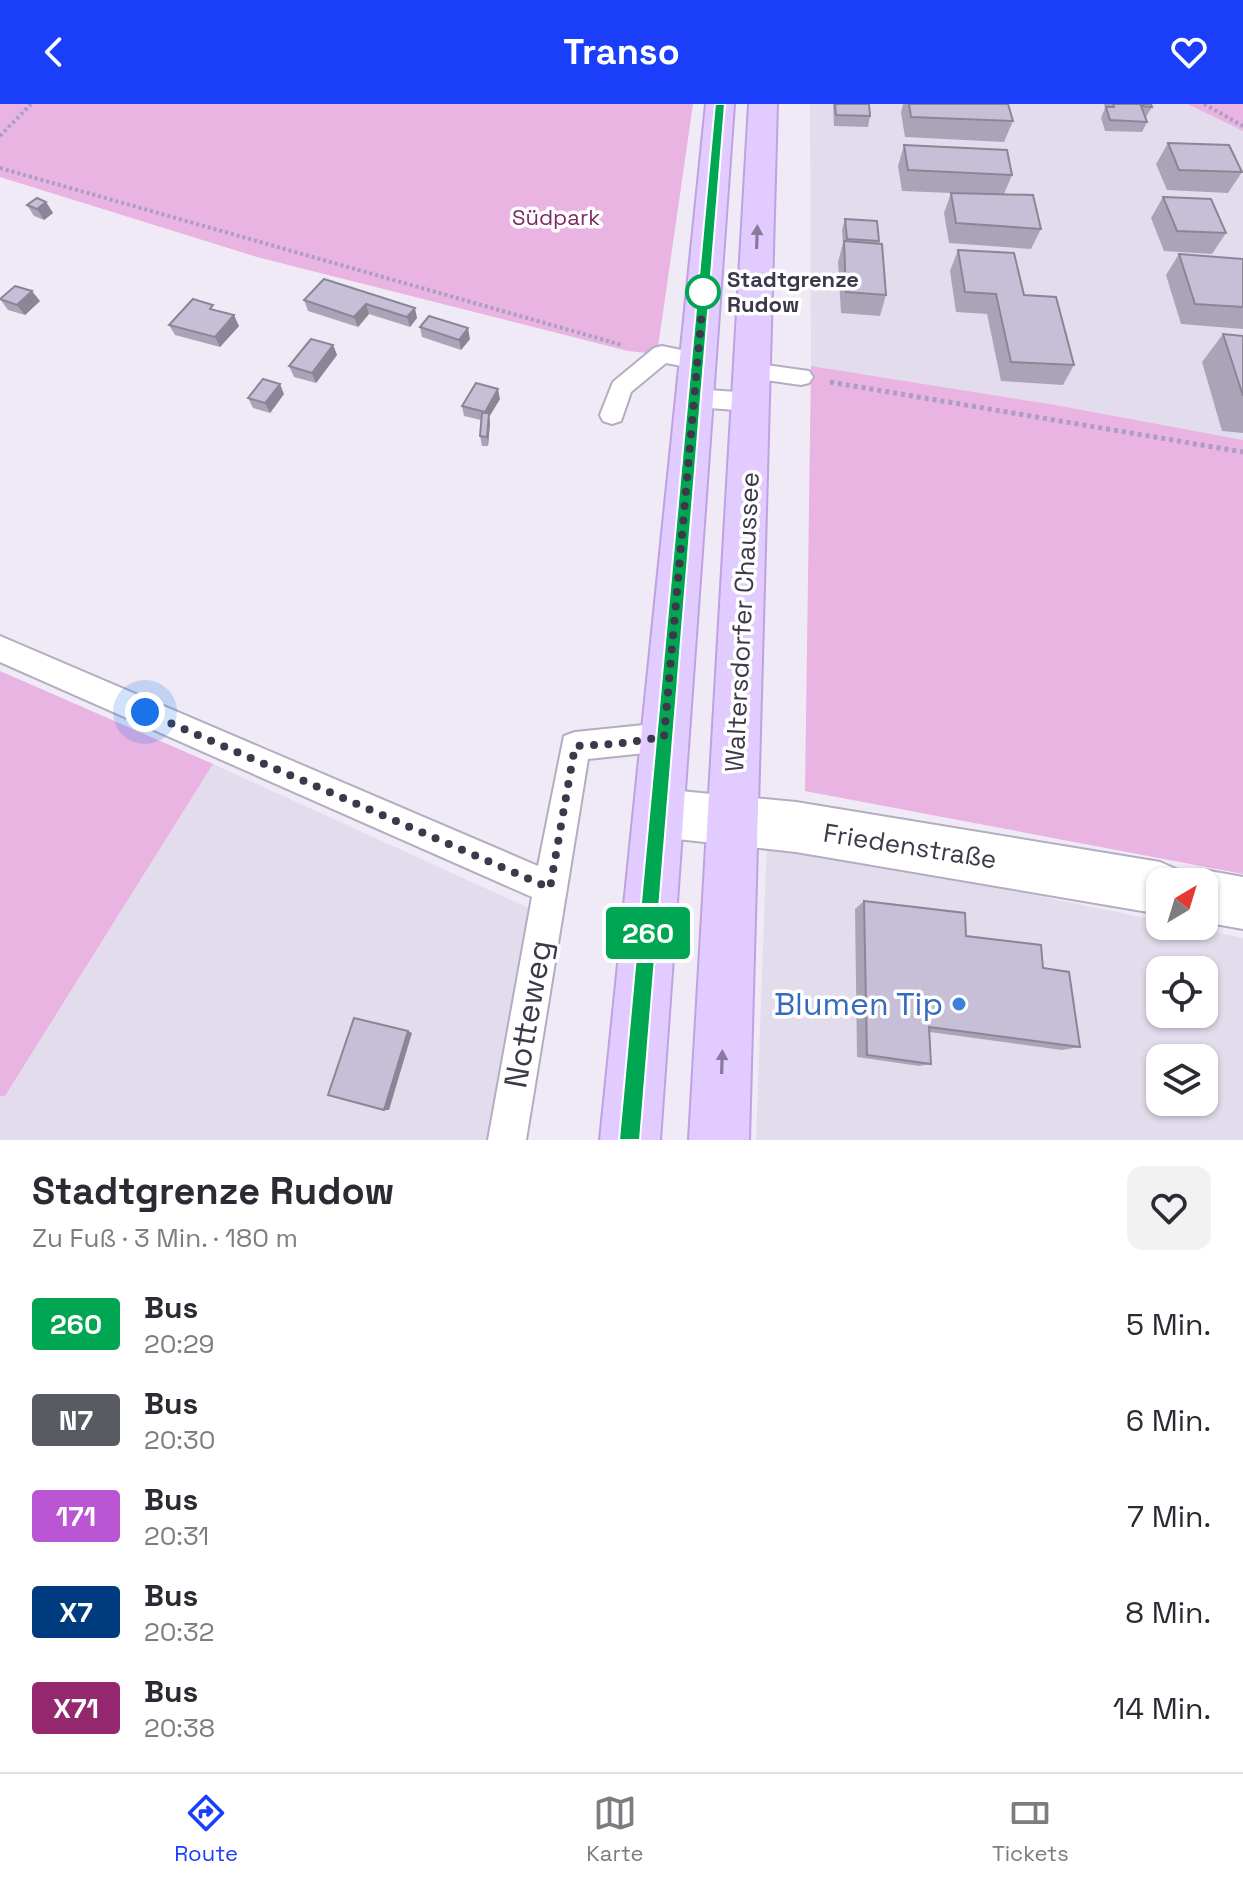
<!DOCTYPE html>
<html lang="de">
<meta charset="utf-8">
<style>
:root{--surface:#fff;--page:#f2f2f3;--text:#2b2b33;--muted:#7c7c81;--line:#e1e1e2;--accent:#1b3efb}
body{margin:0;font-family:"Space Grotesk",sans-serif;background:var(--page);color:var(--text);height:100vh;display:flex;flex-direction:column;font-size:30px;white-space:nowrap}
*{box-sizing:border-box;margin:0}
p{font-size:26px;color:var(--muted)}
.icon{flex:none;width:44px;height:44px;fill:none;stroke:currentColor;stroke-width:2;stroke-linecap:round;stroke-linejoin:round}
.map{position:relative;height:1036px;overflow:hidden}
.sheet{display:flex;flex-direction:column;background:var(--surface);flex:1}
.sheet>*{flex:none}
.badge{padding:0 16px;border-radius:6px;font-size:28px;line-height:52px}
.needle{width:52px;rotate:38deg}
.tools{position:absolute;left:1146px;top:764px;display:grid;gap:16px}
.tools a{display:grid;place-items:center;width:72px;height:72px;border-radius:16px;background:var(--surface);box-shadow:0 2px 6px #0004;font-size:40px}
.you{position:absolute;width:40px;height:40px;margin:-20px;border:6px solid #fff;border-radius:50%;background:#1a73e8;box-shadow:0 0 0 12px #1a73e833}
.map>.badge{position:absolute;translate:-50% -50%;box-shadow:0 0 0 4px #fff}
.round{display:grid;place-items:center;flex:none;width:84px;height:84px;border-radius:16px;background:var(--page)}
.summary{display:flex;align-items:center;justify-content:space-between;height:136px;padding:0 32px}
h1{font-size:38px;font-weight:600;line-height:60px}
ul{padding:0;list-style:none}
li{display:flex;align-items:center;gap:24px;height:96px;padding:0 32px}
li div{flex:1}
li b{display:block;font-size:30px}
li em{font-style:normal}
li .badge{min-width:88px;font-weight:700;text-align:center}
header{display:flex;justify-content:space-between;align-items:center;height:104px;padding:0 32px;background:var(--accent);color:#fff;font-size:36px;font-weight:600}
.dock{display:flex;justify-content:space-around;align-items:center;height:112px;border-top:2px solid var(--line);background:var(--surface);font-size:22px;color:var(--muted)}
.dock a{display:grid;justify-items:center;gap:4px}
.dock .active{color:var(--accent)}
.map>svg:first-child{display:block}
.residential{fill:#e3dced;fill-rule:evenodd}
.green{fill:#e9b3e2}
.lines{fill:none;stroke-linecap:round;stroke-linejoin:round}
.service-casing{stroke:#b3adc1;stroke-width:4}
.minor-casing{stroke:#b3adc1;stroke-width:4}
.secondary-casing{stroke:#bea2e1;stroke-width:4}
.path-far1{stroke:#aa9ec3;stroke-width:4;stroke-dasharray:3 3;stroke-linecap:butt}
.path{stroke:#aa9ec3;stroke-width:5;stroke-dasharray:4 4;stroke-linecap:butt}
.service{fill:#fff;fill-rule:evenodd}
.minor{fill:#fff;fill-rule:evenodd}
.secondary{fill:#e2cbff;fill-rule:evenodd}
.wall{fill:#aba4b9}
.shaded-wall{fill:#8b8696}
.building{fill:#c7bfd7;stroke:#8b8696;stroke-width:2}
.oneway{fill:#877a9b}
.line{fill:#00a651;stroke:#fff;stroke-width:2}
.walk{stroke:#3d384a;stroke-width:8;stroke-dasharray:0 14.4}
.stop-dot{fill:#fff;stroke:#00a651;stroke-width:4}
.shop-dot{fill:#3f7fe0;stroke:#fff;stroke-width:3}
.labels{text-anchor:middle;stroke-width:7;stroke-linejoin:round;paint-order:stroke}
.far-park-label{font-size:22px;fill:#7d2a63;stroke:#fff}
.far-stop-label{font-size:22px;font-weight:bold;fill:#3d384a;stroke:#fff;text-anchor:start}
.street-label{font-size:26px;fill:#3d384a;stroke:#fff}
.near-shop-label{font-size:32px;fill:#366cbe;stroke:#fff;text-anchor:end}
.near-street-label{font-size:32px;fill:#3d384a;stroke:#fff}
</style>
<header><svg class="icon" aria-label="back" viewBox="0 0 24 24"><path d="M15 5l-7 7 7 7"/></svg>Transo<svg class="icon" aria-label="heart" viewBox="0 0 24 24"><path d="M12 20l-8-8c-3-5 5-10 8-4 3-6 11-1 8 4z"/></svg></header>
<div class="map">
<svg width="1243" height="1036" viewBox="0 0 1243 1036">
<rect width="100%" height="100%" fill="#efeaf5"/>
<g class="residential">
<polygon points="810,0 1187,0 1243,27 1243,336 1061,302 811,262"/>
<polygon points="213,660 531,805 487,1036 0,1036 0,992 5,992"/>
<path d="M 767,736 L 1160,817 L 1160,822 L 1185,822 L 1243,834 L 1243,1036 L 756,1036 ZM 1160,866 L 1204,866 L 1204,910 L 1160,910 ZM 1160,954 L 1204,954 L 1204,998 L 1160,998 Z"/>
</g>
<g class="green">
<polygon points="0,0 693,0 657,250 628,247 257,153 0,73"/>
<polygon points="1187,0 1243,0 1243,27"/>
<polygon points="811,262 1061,302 1243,336 1243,770 805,687"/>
<polygon points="0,567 213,660 5,992 0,992"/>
</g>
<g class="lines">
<g class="service-casing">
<g id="service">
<polygon points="662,242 705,251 709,257 705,263 697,265 666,259 631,288 621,317 612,320 603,317 600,311 613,278 654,244"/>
<polygon points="752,259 809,267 813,273 809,279 801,281 744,273 740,267 744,261"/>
<polygon points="694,285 751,289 759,292 763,298 759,304 751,307 694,303 686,300 682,294 686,288"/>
<polygon points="0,532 538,762 564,632 575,628 664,619 675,623 679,633 675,643 664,647 588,655 526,1036 488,1036 532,793 0,558"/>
</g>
</g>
<g class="minor-casing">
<g id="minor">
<polygon points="659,685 796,698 1160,758 1178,766 1183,778 1160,778 1160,810 796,748 659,733 641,726 634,709 641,692"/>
<polygon points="1204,766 1243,773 1243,825 1204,818 1204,778 1184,778 1186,774"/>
</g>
</g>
<g class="secondary-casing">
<g id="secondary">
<polygon points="706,0 734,0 660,1036 600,1036"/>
<polygon points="749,0 777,0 749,1036 689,1036"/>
</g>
</g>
<g class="path-far1">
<polyline points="1204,0 1243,22"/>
<polyline points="0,32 31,0"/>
<polyline points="0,64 622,241"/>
</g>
<polyline class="path" points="830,278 1243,348"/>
<use href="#service" class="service"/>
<use href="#minor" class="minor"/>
<use href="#secondary" class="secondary"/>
</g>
<g class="wall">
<polygon points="833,0 869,0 870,12 868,23 834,22"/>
<polygon points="903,0 1008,0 1013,17 1004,38 905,33 901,9"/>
<polygon points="1104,0 1151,0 1152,3 1146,13 1147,18 1142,28 1105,27 1101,14 1105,4"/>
<polygon points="1168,39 1242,68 1228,89 1167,86 1156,60"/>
<polygon points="904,41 1012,71 1004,90 1041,125 1031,145 949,139 944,109 951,89 902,87 898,62"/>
<polygon points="1163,93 1226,129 1212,150 1164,147 1151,114"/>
<polygon points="46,98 53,109 44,116 34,112 27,101"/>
<polygon points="845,115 879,137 886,191 880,212 841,209 838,158 843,139 842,126"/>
<polygon points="958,146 1024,191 1074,261 1063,281 1001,277 987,210 956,208 950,167"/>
<polygon points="1179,150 1243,155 1243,225 1181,220 1166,171"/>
<polygon points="324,175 417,214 410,223 369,210 358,223 308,207 304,196"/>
<polygon points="0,195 40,197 25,211 8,206"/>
<polygon points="216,206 239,222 220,243 175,231 169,221"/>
<polygon points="420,223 470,235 461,246 422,233"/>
<polygon points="1223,230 1243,232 1243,329 1222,327 1202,258"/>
<polygon points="333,241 337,251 316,279 294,273 289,262"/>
<polygon points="284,290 270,309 253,304 248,294"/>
<polygon points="500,295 489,313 490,319 488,342 482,342 480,332 481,316 464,312 462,302"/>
<polygon points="864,797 966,832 1043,864 1080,943 1062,946 930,928 931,960 919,962 857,953 855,805"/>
</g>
<g class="shaded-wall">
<polygon points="46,98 53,109 44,116 37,105"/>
<polygon points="32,187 40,197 25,211 17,201"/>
<polygon points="366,200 369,210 358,223 354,213"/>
<polygon points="415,204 417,214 410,223 407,213"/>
<polygon points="234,211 239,222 220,243 215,233"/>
<polygon points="468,224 470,235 461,246 459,236"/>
<polygon points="333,241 337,251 316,279 312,269"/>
<polygon points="280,280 284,290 270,309 265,299"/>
<polygon points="498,285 500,295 489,313 490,319 488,342 485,308"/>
<polygon points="408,927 412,929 389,1006 384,1006"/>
</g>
<g class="building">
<polygon points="835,0 869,0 870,12 836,11"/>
<polygon points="909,0 1008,0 1013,17 911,13"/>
<polygon points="1113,0 1151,0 1152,3 1141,2 1147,18 1110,16 1106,3 1114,3"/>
<polygon points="1168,39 1229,41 1242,68 1179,66"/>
<polygon points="904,41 1007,46 1012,71 908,66"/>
<polygon points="951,89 1033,91 1041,125 956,119"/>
<polygon points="1163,93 1211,95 1226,129 1177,127"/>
<polygon points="37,94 46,98 37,105 27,101"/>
<polygon points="845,115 877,117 879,137 847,135"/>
<polygon points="844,137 882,140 886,191 846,188"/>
<polygon points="958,146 1014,149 1024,191 1056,193 1074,261 1011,258 996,190 965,188"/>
<polygon points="1179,150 1243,155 1243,203 1195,200"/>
<polygon points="324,175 415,204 407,213 366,200 354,213 304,196"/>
<polygon points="15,182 32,187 17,201 0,195"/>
<polygon points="193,195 213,201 210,205 234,211 215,233 169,221"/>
<polygon points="429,212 468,224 459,236 420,223"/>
<polygon points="1223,230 1243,232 1243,292"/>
<polygon points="311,235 333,241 312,269 289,262"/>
<polygon points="263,275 280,280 265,299 248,294"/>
<polygon points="476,279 498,285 485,308 462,302"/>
<polygon points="482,309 489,309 487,333 480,332"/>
<polygon points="864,797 965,809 966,832 1041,841 1043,864 1069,868 1080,943 929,923 931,960 867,951"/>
<polygon points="354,914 408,927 384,1006 328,991"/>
</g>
<defs><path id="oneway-solid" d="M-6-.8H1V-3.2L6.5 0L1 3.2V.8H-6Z" transform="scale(2)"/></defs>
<g class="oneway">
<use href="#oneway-solid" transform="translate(757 133) rotate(-88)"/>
<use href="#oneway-solid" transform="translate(722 958) rotate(-88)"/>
</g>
<polygon class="line" points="715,0 725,0 640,1036 619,1036"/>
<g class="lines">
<polyline class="walk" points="145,608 550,784 575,642 616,640 664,633 704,184 703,188"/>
</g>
<circle class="stop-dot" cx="703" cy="188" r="16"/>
<circle class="shop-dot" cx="959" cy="900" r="8"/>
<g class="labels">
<g class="far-park-label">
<text x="556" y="121">Südpark</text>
</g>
<g class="far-stop-label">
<text x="727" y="183">Stadtgrenze<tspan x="727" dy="25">Rudow</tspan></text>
</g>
<g class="street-label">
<text transform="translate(742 518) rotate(-87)" y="9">Waltersdorfer Chaussee</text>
<text transform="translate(910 742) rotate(9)" y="9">Friedenstraße</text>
</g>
<g class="near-shop-label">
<text x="943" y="911">Blumen Tip</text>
</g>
<g class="near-street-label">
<text transform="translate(528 910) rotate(-80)" y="11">Notteweg</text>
</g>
</g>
</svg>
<div class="tools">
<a><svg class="needle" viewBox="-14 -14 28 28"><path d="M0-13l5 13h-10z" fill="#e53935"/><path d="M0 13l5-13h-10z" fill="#7c7c81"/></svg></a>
<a><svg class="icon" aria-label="locate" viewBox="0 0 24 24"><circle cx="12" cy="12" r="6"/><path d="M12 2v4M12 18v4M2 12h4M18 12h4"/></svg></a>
<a><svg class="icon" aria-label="layers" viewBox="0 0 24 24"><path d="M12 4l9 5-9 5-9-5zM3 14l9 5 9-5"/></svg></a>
</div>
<div class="you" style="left:145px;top:608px"></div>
<b class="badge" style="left:648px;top:829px;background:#00a651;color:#fff">260</b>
</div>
<section class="sheet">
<div class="summary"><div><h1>Stadtgrenze Rudow</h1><p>Zu Fuß · 3 Min. · 180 m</p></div><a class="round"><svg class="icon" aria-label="heart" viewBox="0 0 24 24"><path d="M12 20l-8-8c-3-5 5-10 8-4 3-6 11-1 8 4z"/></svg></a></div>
<ul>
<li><span class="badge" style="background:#00a651;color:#fff">260</span><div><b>Bus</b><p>20:29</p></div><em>5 Min.</em></li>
<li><span class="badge" style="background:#595b62;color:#fff">N7</span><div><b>Bus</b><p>20:30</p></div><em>6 Min.</em></li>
<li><span class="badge" style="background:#ba55d3;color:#fff">171</span><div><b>Bus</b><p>20:31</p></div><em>7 Min.</em></li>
<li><span class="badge" style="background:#003b80;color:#fff">X7</span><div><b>Bus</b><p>20:32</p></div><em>8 Min.</em></li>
<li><span class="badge" style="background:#95276e;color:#fff">X71</span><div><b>Bus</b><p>20:38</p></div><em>14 Min.</em></li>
</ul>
</section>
<nav class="dock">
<a class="active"><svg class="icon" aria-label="directions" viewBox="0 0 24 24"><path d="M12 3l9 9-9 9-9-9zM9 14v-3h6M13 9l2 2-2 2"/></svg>Route</a>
<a><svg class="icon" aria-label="map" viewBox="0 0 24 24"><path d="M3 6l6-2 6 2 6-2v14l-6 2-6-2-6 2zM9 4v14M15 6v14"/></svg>Karte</a>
<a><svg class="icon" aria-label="tickets" viewBox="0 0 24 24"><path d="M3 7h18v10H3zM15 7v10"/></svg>Tickets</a>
</nav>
